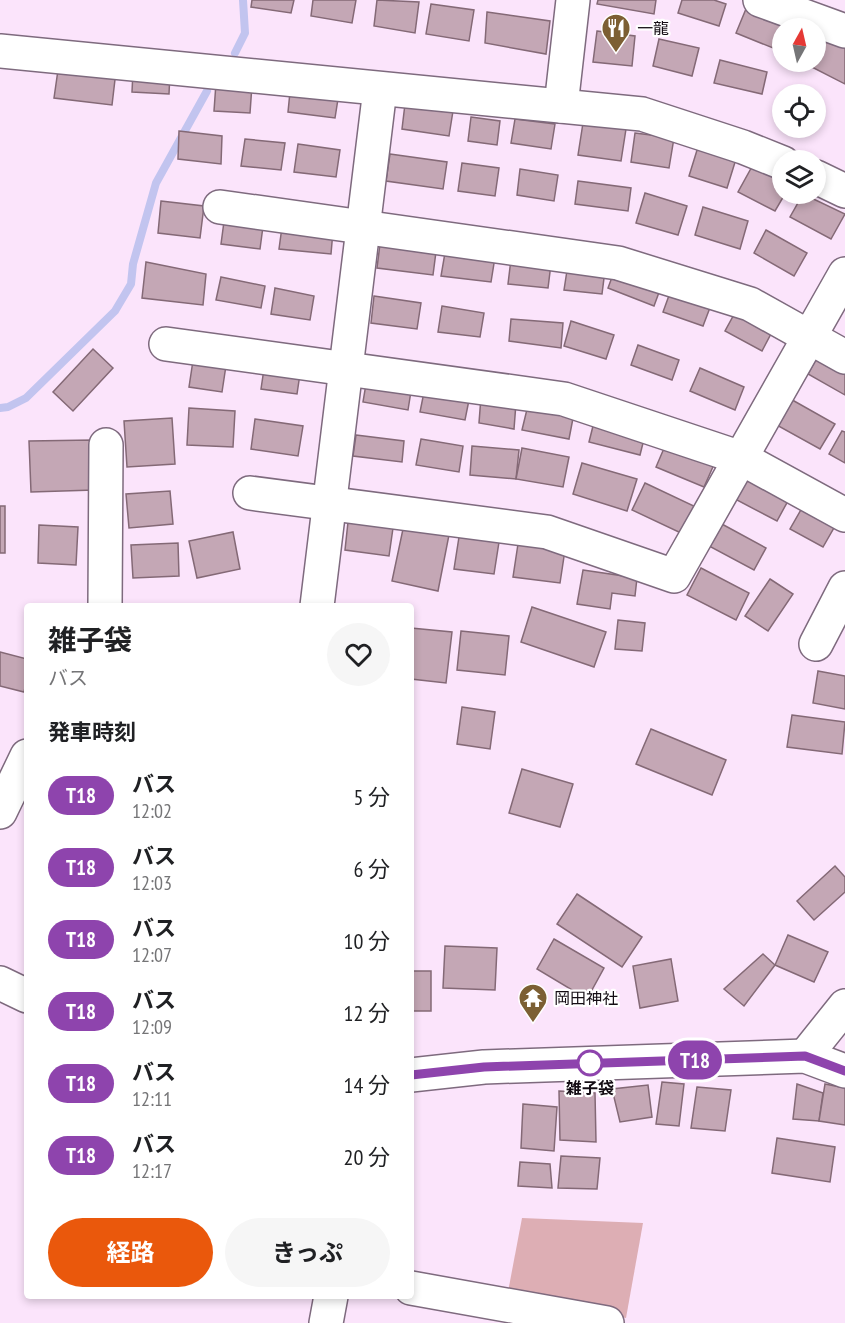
<!DOCTYPE html>
<html lang="ja">
<meta charset="utf-8">
<style>
:root{--surface:#fff;--page:#f6f6f6;--text:#202124;--muted:#757577;--accent:#ea580c}
body{margin:0;font-family:"PT Sans Narrow","Noto Sans JP",sans-serif;background:var(--page);color:var(--text);height:100vh;display:flex;flex-direction:column;font-size:22px;white-space:nowrap}
*{box-sizing:border-box;margin:0}
p{font-size:20px;color:var(--muted)}
.icon{flex:none;width:33px;height:33px;fill:none;stroke:currentColor;stroke-width:2;stroke-linecap:round;stroke-linejoin:round}
.map{position:relative;flex:1;overflow:hidden}
.drawer{position:absolute;left:24px;top:603px;width:390px;height:696px;display:flex;flex-direction:column;background:var(--surface);border-radius:6px;box-shadow:0 3px 9px #0003}
.drawer>*{flex:none}
.badge{padding:0 12px;border-radius:20px;font-size:21px;line-height:39px}
.needle{width:39px;rotate:8deg}
.tools{position:absolute;left:772px;top:18px;display:grid;gap:12px}
.tools a{display:grid;place-items:center;width:54px;height:54px;border-radius:50%;background:var(--surface);box-shadow:0 3px 9px #0003;font-size:30px}
.map>.badge{position:absolute;translate:-50% -50%;box-shadow:0 0 0 3px #fff}
h2{padding:0 24px;font-size:22px;line-height:54px}
.round{display:grid;place-items:center;flex:none;width:63px;height:63px;border-radius:32px;background:var(--page)}
.overview{display:flex;align-items:center;justify-content:space-between;height:102px;padding:0 24px}
h1{font-size:28px;font-weight:700;line-height:45px}
.button{display:flex;gap:12px;margin-top:auto;padding:12px 24px}
.button a{flex:1;height:69px;border-radius:36px;background:var(--accent);color:#fff;font-size:24px;font-weight:700;line-height:69px;text-align:center}
.button a+a{background:var(--page);color:var(--text)}
ul{padding:0;list-style:none}
li{display:flex;align-items:center;gap:18px;height:72px;padding:0 24px}
li div{flex:1}
li b{display:block;font-size:22px}
li em{font-style:normal}
li .badge{min-width:66px;font-weight:700;text-align:center}
.map>svg:first-child{display:block}
.green{fill:#ddaeb4}
.lines{fill:none;stroke-linecap:round;stroke-linejoin:round}
.stream{stroke:#c2c4ef;stroke-width:8}
.building{fill:#c4a7b5;stroke:#846976;stroke-width:1.5}
.minor-casing{stroke:#7e6a7e;stroke-width:36}
.minor{stroke:#fff;stroke-width:33}
.line-casing{stroke:#fff;stroke-width:14}
.line{stroke:#8e44ad;stroke-width:9}
.stop-dot{fill:#fff;stroke:#8e44ad;stroke-width:3}
.labels{text-anchor:middle;stroke-width:4.5;stroke-linejoin:round;paint-order:stroke}
.poi-label{font-size:16px;fill:#140d14;stroke:#fff;text-anchor:start}
.stop-label{font-size:16px;font-weight:bold;fill:#140d14;stroke:#fff}
</style>
<div class="map">
<svg width="845" height="1323" viewBox="0 0 845 1323">
<rect width="100%" height="100%" fill="#fbe4fb"/>
<polygon class="green" points="522,1218 643,1223 626,1318 507,1297"/>
<g class="lines">
<g class="stream">
<polyline points="235,53 245,33 243,0"/>
<polyline points="0,408 8,407 26,398 115,311 131,284 133,264 156,183 207,91"/>
</g>
</g>
<g class="building">
<polygon points="252,0 294,0 291,13 251,7"/>
<polygon points="313,0 356,0 352,23 311,16"/>
<polygon points="377,0 419,2 415,33 374,26"/>
<polygon points="598,0 656,0 654,14 597,4"/>
<polygon points="682,0 714,0 726,4 719,26 678,13"/>
<polygon points="431,4 474,10 469,41 426,34"/>
<polygon points="748,4 804,28 783,28 783,52 736,33"/>
<polygon points="487,12 550,21 546,54 485,43"/>
<polygon points="597,31 635,36 632,66 593,62"/>
<polygon points="816,38 845,46 845,84 804,63 805,62 816,62"/>
<polygon points="659,39 699,48 692,76 653,66"/>
<polygon points="720,60 767,72 762,94 714,83"/>
<polygon points="59,63 116,71 112,105 54,98"/>
<polygon points="133,71 170,73 169,94 132,92"/>
<polygon points="216,83 252,85 250,113 214,111"/>
<polygon points="290,92 338,99 335,118 288,112"/>
<polygon points="405,104 453,111 449,136 402,129"/>
<polygon points="471,117 500,121 497,145 468,141"/>
<polygon points="515,119 555,124 551,149 511,143"/>
<polygon points="583,123 626,129 621,161 578,155"/>
<polygon points="179,131 222,136 221,164 178,159"/>
<polygon points="635,133 674,138 669,168 631,162"/>
<polygon points="245,139 285,143 281,170 241,166"/>
<polygon points="298,144 340,150 336,177 294,172"/>
<polygon points="698,147 736,159 727,188 689,176"/>
<polygon points="390,154 447,162 443,189 386,181"/>
<polygon points="462,163 499,168 495,196 458,191"/>
<polygon points="754,163 783,179 783,194 785,194 775,211 738,192"/>
<polygon points="520,169 558,175 554,201 517,195"/>
<polygon points="578,181 631,188 628,211 575,204"/>
<polygon points="645,193 687,206 678,235 636,223"/>
<polygon points="803,194 845,214 831,239 790,217"/>
<polygon points="161,201 204,206 200,238 158,233"/>
<polygon points="703,207 748,221 740,249 695,235"/>
<polygon points="225,214 264,219 260,249 221,244"/>
<polygon points="282,227 333,231 331,254 279,249"/>
<polygon points="766,230 807,253 794,276 754,253"/>
<polygon points="381,236 437,244 433,275 377,268"/>
<polygon points="446,247 495,257 491,282 441,276"/>
<polygon points="511,259 551,264 548,288 508,284"/>
<polygon points="146,262 206,274 203,305 142,298"/>
<polygon points="568,264 605,270 602,294 564,290"/>
<polygon points="615,269 661,287 654,306 608,288"/>
<polygon points="221,277 265,286 261,308 216,300"/>
<polygon points="275,288 314,296 310,320 271,314"/>
<polygon points="671,290 711,305 703,326 663,312"/>
<polygon points="374,296 421,303 417,329 371,323"/>
<polygon points="442,306 484,313 480,337 438,332"/>
<polygon points="737,309 774,328 762,351 725,331"/>
<polygon points="511,319 563,323 561,348 509,341"/>
<polygon points="571,321 614,335 606,359 564,346"/>
<polygon points="638,345 679,360 672,380 631,365"/>
<polygon points="93,349 113,368 73,411 53,392"/>
<polygon points="820,352 845,366 845,395 808,374"/>
<polygon points="194,354 227,359 222,392 189,387"/>
<polygon points="265,362 301,367 297,394 261,389"/>
<polygon points="700,368 744,387 735,410 690,391"/>
<polygon points="367,378 412,385 408,410 363,402"/>
<polygon points="425,387 470,395 465,420 420,412"/>
<polygon points="481,397 516,403 514,429 479,423"/>
<polygon points="787,397 835,424 820,449 773,423"/>
<polygon points="528,405 574,413 569,439 522,430"/>
<polygon points="189,408 235,411 233,447 187,445"/>
<polygon points="172,418 175,464 127,467 124,421"/>
<polygon points="255,419 303,426 298,456 251,449"/>
<polygon points="594,422 645,435 640,455 589,442"/>
<polygon points="842,431 845,432 845,463 829,454"/>
<polygon points="356,435 404,441 402,462 353,456"/>
<polygon points="421,439 463,446 459,472 416,465"/>
<polygon points="668,439 716,460 704,487 656,467"/>
<polygon points="93,440 94,490 31,492 29,441"/>
<polygon points="472,446 519,450 516,479 470,475"/>
<polygon points="522,448 569,457 563,487 516,479"/>
<polygon points="582,463 637,479 627,511 573,494"/>
<polygon points="747,477 789,499 777,521 735,499"/>
<polygon points="645,483 696,507 683,534 632,510"/>
<polygon points="170,491 173,524 129,528 126,494"/>
<rect x="0" y="506" width="5" height="47"/>
<polygon points="802,508 835,526 823,547 790,529"/>
<polygon points="348,522 393,528 389,556 345,550"/>
<polygon points="720,523 766,548 754,570 709,546"/>
<polygon points="39,525 78,527 76,565 38,563"/>
<polygon points="403,529 449,535 438,591 392,581"/>
<polygon points="233,532 240,569 197,578 189,541"/>
<polygon points="459,537 499,542 494,574 454,569"/>
<polygon points="178,543 179,576 133,578 131,545"/>
<polygon points="518,544 565,550 560,583 513,577"/>
<polygon points="701,568 749,593 736,620 687,595"/>
<polygon points="583,570 637,578 635,596 612,593 610,609 577,604"/>
<polygon points="770,579 793,594 768,631 745,616"/>
<polygon points="532,607 606,632 594,667 521,642"/>
<polygon points="618,620 645,623 642,651 615,649"/>
<polygon points="411,628 452,632 446,683 411,679"/>
<polygon points="461,631 509,636 505,675 457,670"/>
<polygon points="0,652 27,659 27,680 24,692 0,686"/>
<polygon points="818,671 845,676 845,709 813,703"/>
<polygon points="462,707 495,712 490,749 457,744"/>
<polygon points="792,715 845,722 842,754 787,747"/>
<polygon points="651,729 726,760 712,795 636,764"/>
<polygon points="522,769 573,784 560,827 509,813"/>
<polygon points="835,866 845,877 845,892 814,920 797,901"/>
<polygon points="577,894 642,937 622,967 557,924"/>
<polygon points="788,935 828,952 814,982 775,965"/>
<polygon points="554,939 604,968 587,999 537,969"/>
<polygon points="445,946 497,948 495,990 443,988"/>
<polygon points="763,954 775,965 744,1006 724,989"/>
<polygon points="671,959 678,1001 640,1008 633,966"/>
<rect x="411" y="971" width="20" height="40"/>
<polygon points="662,1082 684,1084 679,1126 656,1124"/>
<polygon points="797,1084 823,1093 819,1121 793,1119"/>
<polygon points="825,1084 845,1088 845,1125 819,1121"/>
<polygon points="648,1085 652,1117 620,1122 612,1089"/>
<polygon points="697,1087 731,1090 725,1131 691,1128"/>
<polygon points="559,1091 595,1093 596,1142 560,1140"/>
<polygon points="523,1104 557,1107 554,1151 521,1148"/>
<polygon points="777,1138 835,1147 830,1182 772,1173"/>
<polygon points="561,1156 600,1158 597,1189 558,1188"/>
<polygon points="520,1162 550,1164 552,1188 518,1186"/>
</g>
<g class="lines">
<g class="minor-casing">
<g id="minor">
<polyline points="760,0 845,31"/>
<polyline points="0,51 642,114 743,147 783,163"/>
<polyline points="561,106 573,0"/>
<polyline points="816,177 845,191"/>
<polyline points="220,207 618,263 750,304 845,357"/>
<polyline points="166,344 564,399 741,458 845,515"/>
<polyline points="250,493 547,532 674,576 845,274"/>
<polyline points="105,606 106,445"/>
<polyline points="317,606 380,89"/>
<polyline points="816,644 845,588"/>
<polyline points="0,812 27,756"/>
<polyline points="0,983 27,996"/>
<polyline points="805,1056 845,1006"/>
<polyline points="411,1075 484,1067 805,1056 845,1071"/>
<polyline points="411,1288 607,1323"/>
<polyline points="326,1323 331,1296"/>
</g>
</g>
<use href="#minor" class="minor"/>
</g>
<g class="lines">
<g class="line-casing">
<polyline id="line" points="411,1075 484,1067 805,1056 845,1071"/>
</g>
<use href="#line" class="line"/>
</g>
<defs>
<g id="restaurant-pin" transform="scale(1.5)"><path d="M0 17L-7.5 6A9.5 9.5 0 1 1 7.5 6Z" fill="#7c5f33" stroke="#fff"/><path d="M-5-6h1v4h1v-4h1v4h1v-4h1v5L-1.5 .5V6h-2V.5L-5-1ZM5-6V6H3V1.5H1.5Q1.5-4 5-6Z" fill="#fff"/></g>
<g id="temple-pin" transform="scale(1.5)"><path d="M0 17L-7.5 6A9.5 9.5 0 1 1 7.5 6Z" fill="#7c5f33" stroke="#fff"/><path d="M0-6L5-2H3V0L6.5 2.5H4V6H1.5V3h-3V6H-4V2.5H-6.5L-3 0V-2H-5Z" fill="#fff"/></g>
</defs>
<g fill-rule="evenodd">
<use href="#restaurant-pin" x="616" y="28"/>
<use href="#temple-pin" x="533" y="998"/>
</g>
<circle class="stop-dot" cx="590" cy="1063" r="12"/>
<g class="labels">
<g class="poi-label">
<text x="637" y="34">一龍</text>
<text x="554" y="1004">岡田神社</text>
</g>
<g class="stop-label">
<text x="590" y="1094">雑子袋</text>
</g>
</g>
</svg>
<div class="tools">
<a><svg class="needle" viewBox="-14 -14 28 28"><path d="M0-13l5 13h-10z" fill="#e53935"/><path d="M0 13l5-13h-10z" fill="#757577"/></svg></a>
<a><svg class="icon" aria-label="locate" viewBox="0 0 24 24"><circle cx="12" cy="12" r="6"/><path d="M12 2v4M12 18v4M2 12h4M18 12h4"/></svg></a>
<a><svg class="icon" aria-label="layers" viewBox="0 0 24 24"><path d="M12 4l9 5-9 5-9-5zM3 14l9 5 9-5"/></svg></a>
</div>
<b class="badge" style="left:695px;top:1060px;background:#8e44ad;color:#fff">T18</b>
<section class="drawer">
<div class="overview"><div><h1>雑子袋</h1><p>バス</p></div><a class="round"><svg class="icon" aria-label="heart" viewBox="0 0 24 24"><path d="M12 20l-8-8c-3-5 5-10 8-4 3-6 11-1 8 4z"/></svg></a></div>
<h2>発車時刻</h2>
<ul>
<li><span class="badge" style="background:#8e44ad;color:#fff">T18</span><div><b>バス</b><p>12:02</p></div><em>5 分</em></li>
<li><span class="badge" style="background:#8e44ad;color:#fff">T18</span><div><b>バス</b><p>12:03</p></div><em>6 分</em></li>
<li><span class="badge" style="background:#8e44ad;color:#fff">T18</span><div><b>バス</b><p>12:07</p></div><em>10 分</em></li>
<li><span class="badge" style="background:#8e44ad;color:#fff">T18</span><div><b>バス</b><p>12:09</p></div><em>12 分</em></li>
<li><span class="badge" style="background:#8e44ad;color:#fff">T18</span><div><b>バス</b><p>12:11</p></div><em>14 分</em></li>
<li><span class="badge" style="background:#8e44ad;color:#fff">T18</span><div><b>バス</b><p>12:17</p></div><em>20 分</em></li>
</ul>
<div class="button"><a>経路</a><a>きっぷ</a></div>
</section>
</div>
